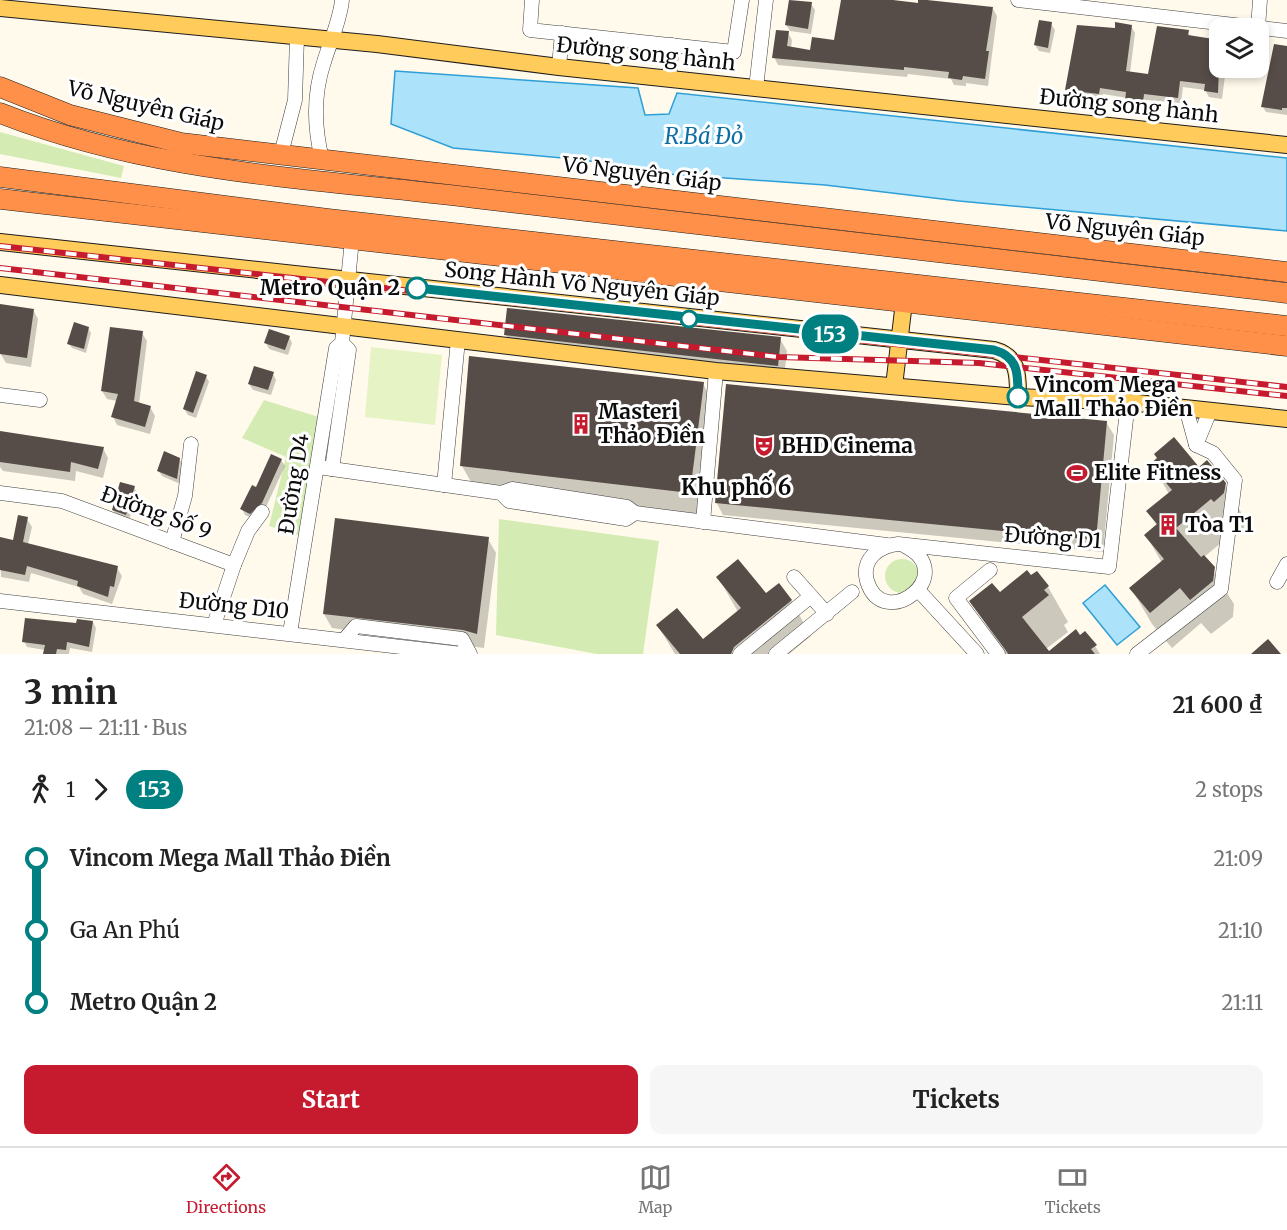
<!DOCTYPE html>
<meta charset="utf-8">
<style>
:root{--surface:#fff;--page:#f6f6f6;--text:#222;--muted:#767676;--line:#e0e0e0;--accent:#c61b2f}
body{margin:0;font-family:Merriweather,serif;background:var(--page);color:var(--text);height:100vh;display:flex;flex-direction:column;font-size:22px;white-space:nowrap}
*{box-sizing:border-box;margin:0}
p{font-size:20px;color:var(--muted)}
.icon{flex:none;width:33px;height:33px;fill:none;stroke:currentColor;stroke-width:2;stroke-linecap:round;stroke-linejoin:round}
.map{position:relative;height:654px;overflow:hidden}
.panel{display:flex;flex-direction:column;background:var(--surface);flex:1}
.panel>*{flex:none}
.badge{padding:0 12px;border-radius:20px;font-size:21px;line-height:39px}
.controls{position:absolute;left:1209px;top:18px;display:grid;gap:12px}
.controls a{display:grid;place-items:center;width:60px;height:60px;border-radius:12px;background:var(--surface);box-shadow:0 3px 9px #0003;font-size:30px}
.map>.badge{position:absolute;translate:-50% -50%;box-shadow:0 0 0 3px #fff}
.legs{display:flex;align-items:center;gap:9px;height:66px;padding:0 24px;font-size:20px}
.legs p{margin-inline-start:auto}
.headline{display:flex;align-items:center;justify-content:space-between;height:102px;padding:0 24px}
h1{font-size:33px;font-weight:700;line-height:45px}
.action{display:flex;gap:12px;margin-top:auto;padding:12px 24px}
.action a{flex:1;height:69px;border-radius:12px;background:var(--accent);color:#fff;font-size:24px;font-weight:700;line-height:69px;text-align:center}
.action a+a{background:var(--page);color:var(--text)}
ul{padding:0 24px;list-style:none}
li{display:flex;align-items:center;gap:21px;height:72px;font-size:22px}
li i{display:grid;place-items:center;width:9px;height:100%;margin:0 8px;background:currentColor}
li i::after{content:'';width:15px;height:15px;margin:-8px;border:4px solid;border-radius:50%;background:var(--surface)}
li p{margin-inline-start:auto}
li:first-child i{background:linear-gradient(#0000 50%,currentColor 0)}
li:last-child i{background:linear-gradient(currentColor 50%,#0000 0)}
.dock{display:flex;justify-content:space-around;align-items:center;height:84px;border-top:2px solid var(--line);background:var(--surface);font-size:16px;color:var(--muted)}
.dock a{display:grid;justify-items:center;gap:3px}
.dock .current{color:var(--accent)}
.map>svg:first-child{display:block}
.green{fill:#d4ecb3}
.pitch{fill:#e6f3c5}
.water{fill:#ace2fa;stroke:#2e9fd7;stroke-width:1.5}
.shadow{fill:#0003}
.building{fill:#564c48}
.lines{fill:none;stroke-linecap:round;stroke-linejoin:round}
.minor-casing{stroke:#3f3f3f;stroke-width:15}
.major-casing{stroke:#1d1d1d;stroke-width:18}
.highway-casing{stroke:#1d1d1d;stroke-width:21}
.minor{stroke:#fff;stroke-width:14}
.major{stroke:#ffcc5c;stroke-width:16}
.highway{stroke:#ff904a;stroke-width:20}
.rail-casing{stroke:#c61b2f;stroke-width:6}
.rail{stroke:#fff;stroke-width:4;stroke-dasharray:11;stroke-linecap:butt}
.line-1-casing{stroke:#fff;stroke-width:14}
.line-1{stroke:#008080;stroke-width:9}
.stop-1-dot{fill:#fff;stroke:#008080;stroke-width:3}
.labels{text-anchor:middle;stroke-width:6;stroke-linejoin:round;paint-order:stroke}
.street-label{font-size:21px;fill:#0c0c0c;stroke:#fff}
.stop-label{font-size:21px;font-weight:bold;fill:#0c0c0c;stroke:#fff;text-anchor:end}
.poi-label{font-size:21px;font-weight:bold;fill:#0c0c0c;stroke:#fff;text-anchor:start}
.water-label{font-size:22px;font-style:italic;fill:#0d6ea6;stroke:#fff}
.neighbourhood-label{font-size:22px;font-weight:bold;fill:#0c0c0c;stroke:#fff}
</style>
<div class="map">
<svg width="1287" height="654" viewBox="0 0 1287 654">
<rect width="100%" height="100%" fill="#fffaec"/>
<g class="green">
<polygon points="0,132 124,166 121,178 0,154"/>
<polygon points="264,400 322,418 304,537 269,526 286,457 242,438"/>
<polygon points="499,519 659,541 643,654 597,654 496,635"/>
<circle cx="902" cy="576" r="17"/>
</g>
<polygon class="pitch" points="371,347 442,355 435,425 365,417"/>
<g class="water">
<polygon points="395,71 638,88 645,115 669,114 677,93 1287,158 1287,231 959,201 825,185 668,174 584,160 453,148 391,124"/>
<polygon points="1105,585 1140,627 1117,645 1083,603"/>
</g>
<g class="shadow">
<polygon points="842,0 881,0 993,9 997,16 988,86 966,83 966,86 954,85 951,79 908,74 907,77 778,65 774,57 788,33 792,40 791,48 811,51 835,42"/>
<polygon points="811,4 815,10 811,34 790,31 786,25"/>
<polygon points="1051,24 1055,30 1050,53 1039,51 1035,45"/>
<polygon points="1131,26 1135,33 1130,73 1149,76 1188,32 1191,37 1220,41 1220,68 1226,68 1222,99 1209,97 1205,90 1183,87 1181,103 1147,100 1146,109 1131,107 1127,98 1103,94 1102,100 1071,97 1067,90 1116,30"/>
<polygon points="1287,48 1287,115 1266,112 1263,107"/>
<polygon points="0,305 33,310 38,319 31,367 6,363 0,353"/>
<polygon points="88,328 91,333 86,353 72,348 69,344"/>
<polygon points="142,333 147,341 139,404 150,407 155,416 150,434 117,425 113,417 117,401 107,399 102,391"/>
<polygon points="506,335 780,339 787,351 784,378 513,347"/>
<polygon points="289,337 292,343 288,355 269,349 266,343"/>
<polygon points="273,374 276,380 271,395 253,390 249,384"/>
<polygon points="206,376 209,382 196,418 188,415 184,409"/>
<polygon points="703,384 716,407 702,515 475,489 462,466"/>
<polygon points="1106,422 1114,435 1103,552 723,515 716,502"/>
<polygon points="0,440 103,448 108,458 103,478 76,471 75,481 3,471 0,467"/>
<polygon points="179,459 183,465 180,484 162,476 158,470"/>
<polygon points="281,460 285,466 265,509 254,519 245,515 242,509"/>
<polygon points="1152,464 1198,469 1224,484 1245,519 1244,529 1235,536 1233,533 1204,557 1234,604 1233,617 1211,634 1201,623 1172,648 1152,624 1131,588 1162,563 1146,535 1157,526 1148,511 1169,494"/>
<polygon points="134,487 137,493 129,520 117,516 113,510"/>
<polygon points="27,519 32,527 28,544 117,568 122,576 112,604 83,594 79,587 31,573 29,582 1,577 0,546 15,542"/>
<polygon points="488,539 496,553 484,648 332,628 324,614"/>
<polygon points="718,577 766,595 791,600 811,636 789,654 675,654 658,626 703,641 738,612"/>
<polygon points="1048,587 1068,622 1064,625 1068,632 1046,649 1049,653 1080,637 1095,646 1100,654 1005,654 971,601"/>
<polygon points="93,622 96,628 92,652 70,648 69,654 45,654 45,650 27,647 24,641"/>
</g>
<g class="building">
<polygon points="789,0 812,2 808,29 785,25"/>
<polygon points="841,0 893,0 918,3 918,0 927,0 993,7 986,51 989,51 985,79 963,76 962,80 948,78 949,72 904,67 904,70 772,58 776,30 789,31 787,46 810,50 812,37 834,40"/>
<polygon points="1039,20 1052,22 1048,48 1034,45"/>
<polygon points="1115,22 1132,25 1126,71 1148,74 1157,26 1189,30 1188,35 1220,40 1218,93 1204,91 1205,84 1180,81 1178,98 1144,94 1143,103 1125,101 1126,92 1100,88 1099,94 1065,90 1077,25 1115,28"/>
<polygon points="1274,44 1287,46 1287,108 1282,108 1282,110 1261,107"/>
<polygon points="0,304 34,309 27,358 0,354"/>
<polygon points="507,308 781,337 778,366 504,335"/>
<polygon points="74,322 89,327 84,349 67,344"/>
<polygon points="110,327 143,331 134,401 151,406 145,427 111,417 118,394 101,391"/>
<polygon points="269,329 290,336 285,350 264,343"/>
<polygon points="469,356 704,382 690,493 460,466"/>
<polygon points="254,366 274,372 268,390 248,384"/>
<polygon points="196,371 207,375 193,413 183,409"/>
<polygon points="726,384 1107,421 1096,540 715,503"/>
<polygon points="0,431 104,447 98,469 71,462 70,472 0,462"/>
<polygon points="1174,437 1199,467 1207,460 1226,483 1224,493 1214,502 1211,499 1176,528 1201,557 1204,555 1215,567 1213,581 1190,600 1180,588 1150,613 1129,588 1164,559 1144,535 1157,524 1146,511 1172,490 1150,464 1157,458 1154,454"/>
<polygon points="164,451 180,458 177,479 157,471"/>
<polygon points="271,454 282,459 262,503 250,514 240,509 252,485 256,487"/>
<polygon points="120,482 135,486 126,515 112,510"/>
<polygon points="18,515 28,517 23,542 118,566 114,587 110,586 108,597 77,586 78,581 27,566 25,575 0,570 0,537 13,540"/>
<polygon points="335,518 489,537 477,634 463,630 323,614"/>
<polygon points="738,559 766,593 779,583 792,600 734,647 731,654 680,654 656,625 677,608 703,639 741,608 716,577"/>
<polygon points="1027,570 1031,575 1037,571 1049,586 1044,590 1049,595 1022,617 1049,651 1076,629 1080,635 1085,631 1097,645 1091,649 1095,654 1008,654 1007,652 969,601 992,583 1000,592"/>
<polygon points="25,618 76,623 77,619 93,621 89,647 67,642 66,650 57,649 56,654 43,654 45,645 22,642"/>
<polygon points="1268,639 1281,654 1251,654"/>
</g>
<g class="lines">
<g class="minor-casing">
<g id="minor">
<polyline points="532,0 530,30 734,52 742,0"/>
<polyline points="1018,0 1287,31"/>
<polyline points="1258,28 1260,0"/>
<polyline points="559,67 562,33"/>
<polyline points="669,79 672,45"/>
<polyline points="756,88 766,0"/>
<polyline points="281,154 295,100 297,37"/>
<path d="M 322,159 C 314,127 313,95 324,62 C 330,42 340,21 342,0"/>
<polyline points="0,395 40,400"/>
<polyline points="1196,445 1210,411"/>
<polyline points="318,467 501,493 512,489 627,507 635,513 626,519 509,501 501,493"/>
<polyline points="332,469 349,350 342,343"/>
<polyline points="444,485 458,340"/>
<polyline points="0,493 62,501 234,565 214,625"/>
<polyline points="635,513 887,545"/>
<polyline points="703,522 716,371"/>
<polyline points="172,542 185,496 191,444"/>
<path d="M 905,546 C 961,574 883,634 867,581 C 861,559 879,546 898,544 L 1109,567 L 1128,402"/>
<polyline points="234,565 248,531 262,512"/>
<polyline points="990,570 956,598 998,654"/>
<polyline points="794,577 827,614"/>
<polyline points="1277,582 1287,564"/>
<polyline points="919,591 977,654"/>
<polyline points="0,601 462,654"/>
<polyline points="290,633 336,348 342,343 352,239"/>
<polyline points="344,640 356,626 462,639 470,654"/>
<polyline points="740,654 811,596"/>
<polyline points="776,654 852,592"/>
<polyline points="1137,654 1221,589 1235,480 1213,453 1196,445 1186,408"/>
</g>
</g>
<g class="major-casing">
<g id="major">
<polyline points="0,8 377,44 559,67 1287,145"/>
<path d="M 0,242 L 994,350 C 1019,357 1018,375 1018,397"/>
<polyline points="0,285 716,371 1018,397 1128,402 1287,419"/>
<polyline points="894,386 904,302"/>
</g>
</g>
<g class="highway-casing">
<g id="highway">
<polyline points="0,87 70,115 181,143 1287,272"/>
<path d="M 0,113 C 154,174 313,178 475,198 C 745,232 1016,262 1287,293"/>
<polyline points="0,177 328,219 1287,326"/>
<polyline points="0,199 1287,346"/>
</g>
</g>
<use href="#minor" class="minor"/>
<use href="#major" class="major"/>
<use href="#highway" class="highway"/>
<g class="rail-casing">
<g id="rail">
<polyline points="0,246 1287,387"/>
<polyline points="0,268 779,357 979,363 1287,396"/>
</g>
</g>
<use href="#rail" class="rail"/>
</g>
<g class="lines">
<g class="line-1-casing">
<path id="line-1" d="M 417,288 L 994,350 C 1019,357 1018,375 1018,397"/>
</g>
<use href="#line-1" class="line-1"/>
</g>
<defs>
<g id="building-bare" transform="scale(1.62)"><path d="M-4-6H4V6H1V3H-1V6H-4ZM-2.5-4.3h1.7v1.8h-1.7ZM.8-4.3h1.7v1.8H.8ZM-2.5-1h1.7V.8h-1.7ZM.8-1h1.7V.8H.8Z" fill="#c61b2f" stroke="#fff" stroke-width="2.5" paint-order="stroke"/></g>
<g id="theatre-bare" transform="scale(1.62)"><path d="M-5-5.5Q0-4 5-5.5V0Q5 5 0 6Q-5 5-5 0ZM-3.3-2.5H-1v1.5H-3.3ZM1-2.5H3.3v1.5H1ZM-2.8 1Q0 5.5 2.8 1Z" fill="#c61b2f" stroke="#fff" stroke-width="2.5" paint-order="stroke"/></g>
<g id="stadium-bare" transform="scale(1.62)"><path d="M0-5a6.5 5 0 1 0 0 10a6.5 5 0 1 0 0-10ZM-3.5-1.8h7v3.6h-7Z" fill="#c61b2f" stroke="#fff" stroke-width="2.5" paint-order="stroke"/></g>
</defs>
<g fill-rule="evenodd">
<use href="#building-bare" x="581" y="424"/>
<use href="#theatre-bare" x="764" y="446"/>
<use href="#stadium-bare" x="1077" y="473"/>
<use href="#building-bare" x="1168" y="525"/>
</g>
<g class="stop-1-dot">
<circle cx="417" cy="288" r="10"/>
<circle cx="689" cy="319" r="8"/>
<circle cx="1018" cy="397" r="10"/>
</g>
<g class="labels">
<g class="street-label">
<text transform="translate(646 54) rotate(6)" y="7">Đường song hành</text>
<text transform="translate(146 106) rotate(13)" y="7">Võ Nguyên Giáp</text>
<text transform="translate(1129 106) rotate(6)" y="7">Đường song hành</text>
<text transform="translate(642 174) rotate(7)" y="7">Võ Nguyên Giáp</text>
<text transform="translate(1125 230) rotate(6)" y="7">Võ Nguyên Giáp</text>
<text transform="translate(582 284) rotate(6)" y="7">Song Hành Võ Nguyên Giáp</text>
<text transform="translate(294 484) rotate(-81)" y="7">Đường D4</text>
<text transform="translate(156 513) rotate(20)" y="7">Đường Số 9</text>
<text transform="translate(1053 538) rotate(4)" y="7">Đường D1</text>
<text transform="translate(234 606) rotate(6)" y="7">Đường D10</text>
</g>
<g class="stop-label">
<text x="400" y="295">Metro Quận 2</text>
<text x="1034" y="392" text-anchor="start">Vincom Mega<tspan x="1034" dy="24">Mall Thảo Điền</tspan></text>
</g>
<g class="poi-label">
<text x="598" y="419">Masteri<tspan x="598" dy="24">Thảo Điền</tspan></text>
<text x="781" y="453">BHD Cinema</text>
<text x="1094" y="480">Elite Fitness</text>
<text x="1185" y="532">Tòa T1</text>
</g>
<g class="water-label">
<text x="704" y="144">R.Bá Đỏ</text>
</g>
<g class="neighbourhood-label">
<text x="736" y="495">Khu phố 6</text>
</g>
</g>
</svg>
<div class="controls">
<a><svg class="icon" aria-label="layers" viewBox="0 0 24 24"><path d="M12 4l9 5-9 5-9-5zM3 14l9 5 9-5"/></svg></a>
</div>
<b class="badge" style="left:830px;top:334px;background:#008080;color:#fff">153</b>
</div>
<section class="panel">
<div class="headline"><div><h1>3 min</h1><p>21:08 – 21:11 · Bus</p></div><b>21 600 ₫</b></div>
<div class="legs"><svg class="icon" aria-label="walk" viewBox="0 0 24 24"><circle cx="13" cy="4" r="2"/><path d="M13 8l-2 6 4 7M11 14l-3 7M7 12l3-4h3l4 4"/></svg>1<svg class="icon" aria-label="forward" viewBox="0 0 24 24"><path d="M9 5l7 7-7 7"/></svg><b class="badge" style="background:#008080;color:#fff">153</b><p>2 stops</p></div>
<ul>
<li><i style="color:#008080"></i><b>Vincom Mega Mall Thảo Điền</b><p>21:09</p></li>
<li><i style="color:#008080"></i><span>Ga An Phú</span><p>21:10</p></li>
<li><i style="color:#008080"></i><b>Metro Quận 2</b><p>21:11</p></li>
</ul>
<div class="action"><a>Start</a><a>Tickets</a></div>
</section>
<nav class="dock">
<a class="current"><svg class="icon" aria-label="directions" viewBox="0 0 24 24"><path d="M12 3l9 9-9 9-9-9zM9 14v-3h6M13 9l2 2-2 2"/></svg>Directions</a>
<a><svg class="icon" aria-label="map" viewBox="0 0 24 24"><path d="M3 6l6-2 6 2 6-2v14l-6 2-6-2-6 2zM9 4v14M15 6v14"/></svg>Map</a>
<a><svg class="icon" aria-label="tickets" viewBox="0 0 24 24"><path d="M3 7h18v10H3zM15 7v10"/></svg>Tickets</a>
</nav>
